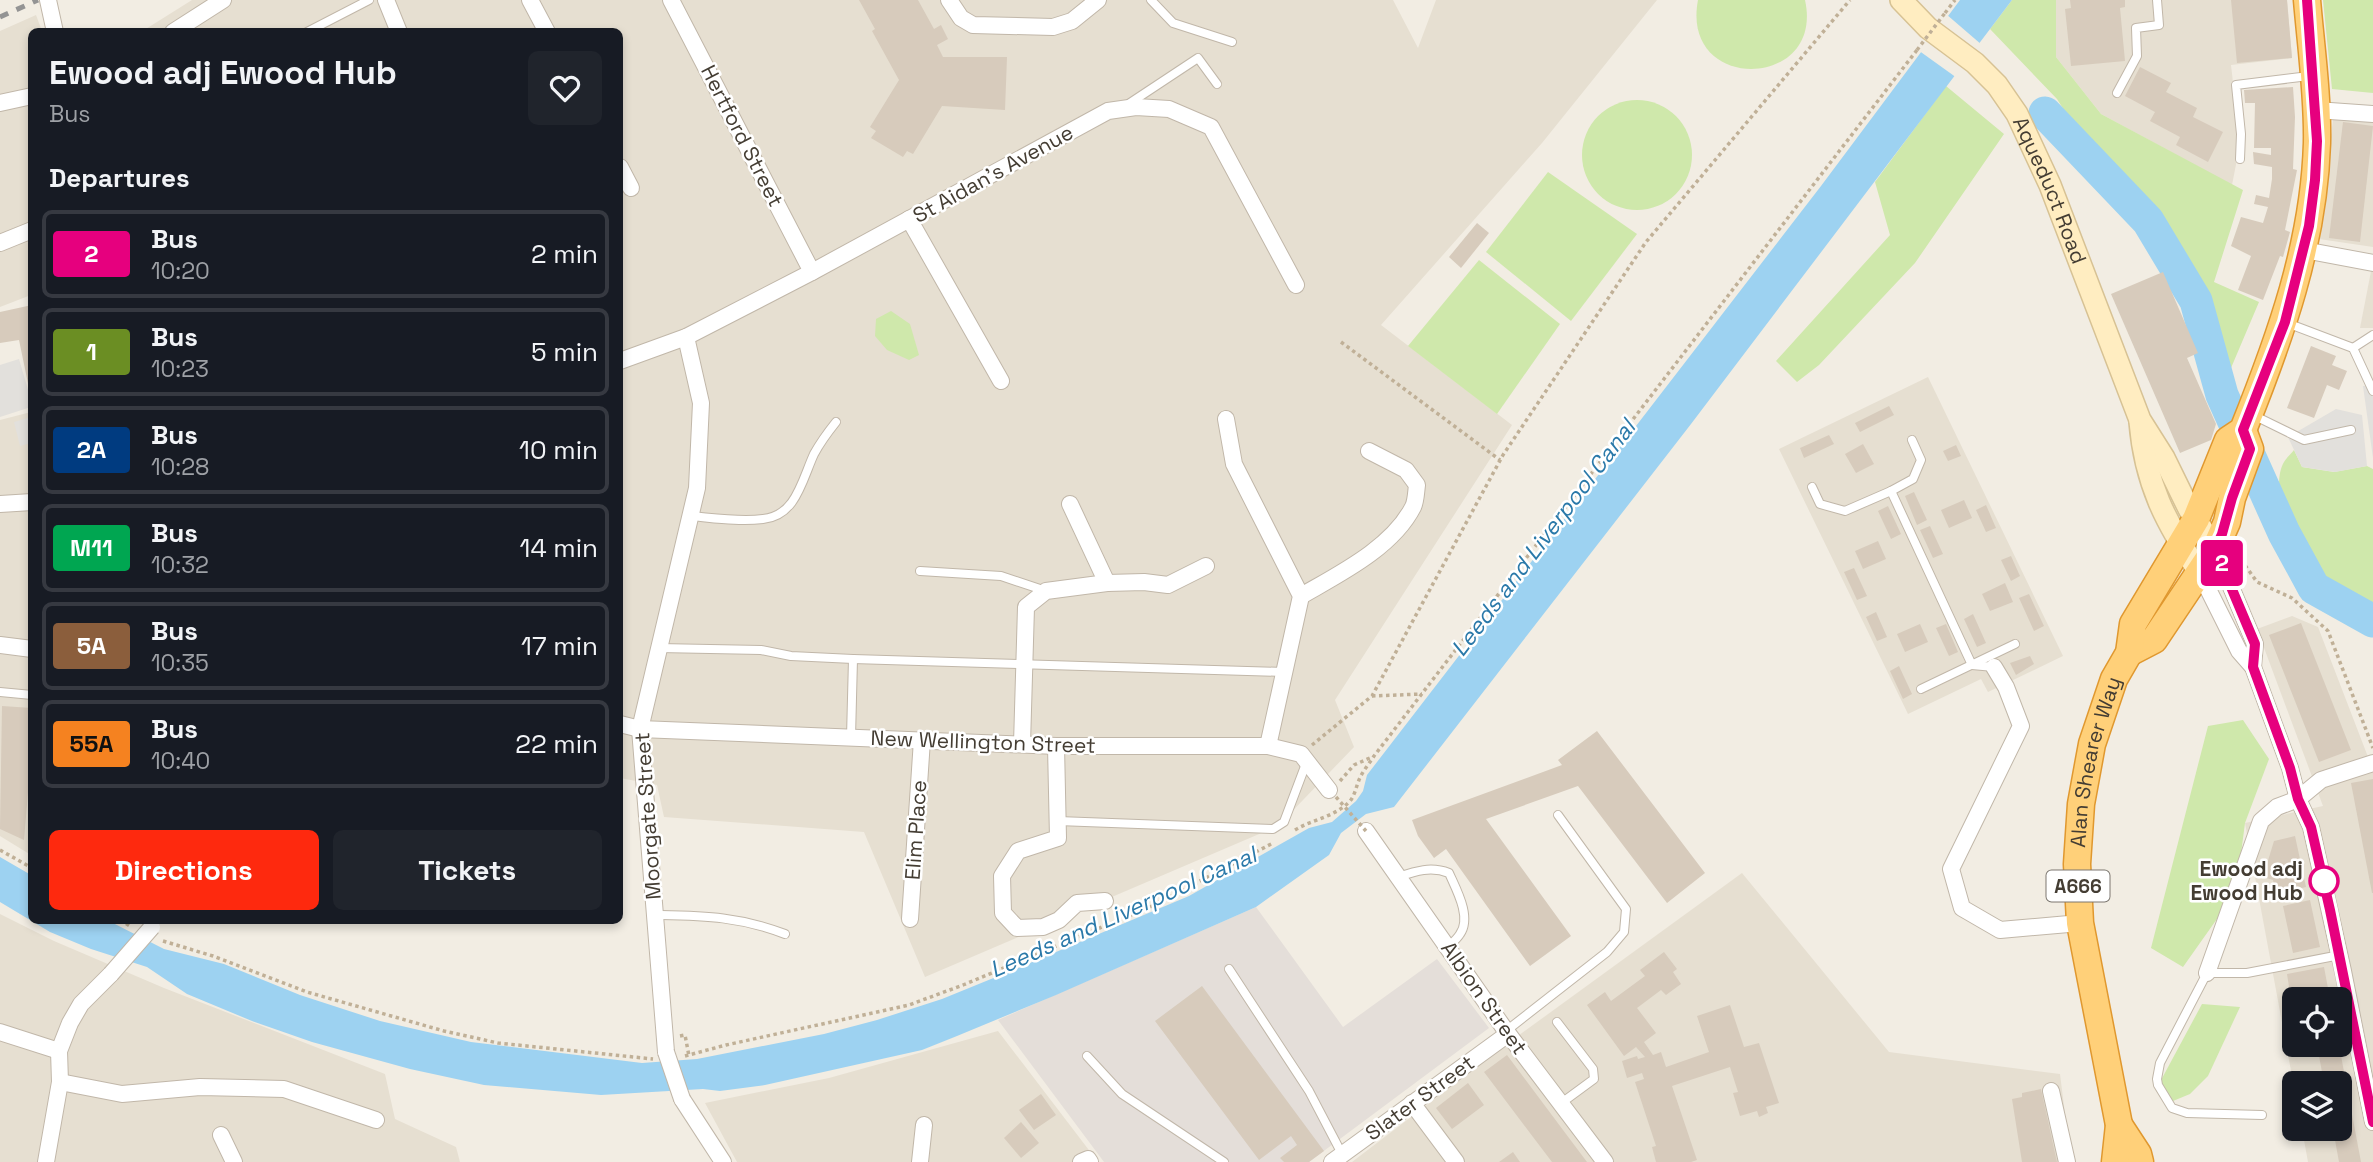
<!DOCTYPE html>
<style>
:root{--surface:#171b24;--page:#20242c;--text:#f1f3f6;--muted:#9ea1a6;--line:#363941;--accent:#fe290e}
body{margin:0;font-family:"Space Grotesk",sans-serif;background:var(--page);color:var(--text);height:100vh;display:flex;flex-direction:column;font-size:26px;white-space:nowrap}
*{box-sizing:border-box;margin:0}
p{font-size:23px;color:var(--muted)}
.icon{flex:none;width:38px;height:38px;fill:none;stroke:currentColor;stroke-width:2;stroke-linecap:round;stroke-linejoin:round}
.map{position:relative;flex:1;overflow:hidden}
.details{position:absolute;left:28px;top:28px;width:595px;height:896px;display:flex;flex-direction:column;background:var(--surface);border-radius:10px;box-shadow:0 4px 10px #0003}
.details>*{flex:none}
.badge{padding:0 14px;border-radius:5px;font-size:24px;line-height:46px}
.fabs{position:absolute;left:2282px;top:987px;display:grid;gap:14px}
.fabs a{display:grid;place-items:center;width:70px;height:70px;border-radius:10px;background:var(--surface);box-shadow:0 4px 10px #0003;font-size:35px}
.map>.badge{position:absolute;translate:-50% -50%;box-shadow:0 0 0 4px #fff}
h2{padding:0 21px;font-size:26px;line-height:63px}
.round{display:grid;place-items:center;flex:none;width:74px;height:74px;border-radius:10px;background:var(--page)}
.head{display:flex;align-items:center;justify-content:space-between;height:119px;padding:0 21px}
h1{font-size:33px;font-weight:700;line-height:52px}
.cta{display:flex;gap:14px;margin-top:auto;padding:14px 21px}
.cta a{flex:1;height:80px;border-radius:10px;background:var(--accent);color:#fff;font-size:28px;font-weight:700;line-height:80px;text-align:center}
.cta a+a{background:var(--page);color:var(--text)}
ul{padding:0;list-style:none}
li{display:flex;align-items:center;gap:21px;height:88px;margin:0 14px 10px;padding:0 7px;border:4px solid var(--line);border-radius:10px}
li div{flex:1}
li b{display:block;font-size:26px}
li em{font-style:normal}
li .badge{min-width:77px;font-weight:700;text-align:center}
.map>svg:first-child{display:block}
.residential{fill:#e6dfd1;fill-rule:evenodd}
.industrial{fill:#e4ded9}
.green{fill:#cfe8ab}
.parking{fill:#e2e0dc}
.water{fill:#9dd2f1}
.pier{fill:#f2ede3}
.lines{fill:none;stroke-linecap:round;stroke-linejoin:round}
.river{stroke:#9dd2f1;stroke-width:33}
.building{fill:#d7cbbc}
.service-casing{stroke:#c1b7a9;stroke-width:10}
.minor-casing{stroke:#c1b7a9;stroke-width:18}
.secondary-casing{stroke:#d7c294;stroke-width:24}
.trunk-casing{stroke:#e0982f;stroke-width:29}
.path{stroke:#c0b097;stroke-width:3.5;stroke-dasharray:3.5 3.5;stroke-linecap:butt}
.service{stroke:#fff;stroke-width:8}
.minor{stroke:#fff;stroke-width:16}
.secondary{stroke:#ffedc1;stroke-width:21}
.trunk{stroke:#ffd079;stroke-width:26}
.rail{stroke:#949494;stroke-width:5;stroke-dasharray:9 9;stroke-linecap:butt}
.minor-bridge-casing{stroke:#c1b7a9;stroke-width:18;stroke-linecap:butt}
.path-bridge{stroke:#c0b097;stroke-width:3.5;stroke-dasharray:3.5 3.5;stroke-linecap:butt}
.minor-bridge{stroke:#fff;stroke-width:16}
.line-casing{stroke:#fff;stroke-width:16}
.line{stroke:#e6007e;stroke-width:10}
.stop-dot{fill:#fff;stroke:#e6007e;stroke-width:3.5}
.labels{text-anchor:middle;stroke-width:5;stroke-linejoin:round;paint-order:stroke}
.shield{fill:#fff;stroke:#7c7770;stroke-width:2}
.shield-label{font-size:19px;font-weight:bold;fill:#443d33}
.street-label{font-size:21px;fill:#443d33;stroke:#fff}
.stop-label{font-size:21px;font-weight:bold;fill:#443d33;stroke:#fff;text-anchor:end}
.water-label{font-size:23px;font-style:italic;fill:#2a79a9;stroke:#fff}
</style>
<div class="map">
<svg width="2373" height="1162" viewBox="0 0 2373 1162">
<rect width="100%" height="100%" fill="#f2ede3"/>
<g class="residential">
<polygon points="192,0 1393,0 1418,48 1436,0 1657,0 1542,143 1381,325 1512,425 1335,700 1354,747 1278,826 925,977 864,832 664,817 657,785 620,778 620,32 141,32"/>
<polygon points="2031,0 2287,0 2292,58 2231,65 2240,144 2232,185 2101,114 2056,57"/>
<polygon points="36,15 42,31 32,32 31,295 0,307 0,31"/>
<polygon points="2333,119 2373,122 2373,247 2319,239"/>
<polygon points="2373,261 2373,328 2360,328"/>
<polygon points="1928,377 2063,656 1988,692 1981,679 1908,714 1779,449"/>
<polygon points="31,412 31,855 0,836 0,420"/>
<path d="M 2292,616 L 2318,627 L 2368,757 L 2373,756 L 2373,1162 L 2308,1162 L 2302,1129 L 2340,1129 L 2340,1083 L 2294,1083 L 2294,1087 L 2245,823 L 2323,806 L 2257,629 ZM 2294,999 L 2340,999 L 2340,1045 L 2294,1045 Z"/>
<polygon points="1742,873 1889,1052 2060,1074 2071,1162 1352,1162 1500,1049"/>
<polygon points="0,914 54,941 164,988 385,1074 395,1119 456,1147 460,1162 0,1162"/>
<polygon points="998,1031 1098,1162 737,1162 705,1103 829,1078"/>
</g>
<polygon class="industrial" points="1256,907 1343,1027 1437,959 1489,1028 1309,1162 1104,1162 998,1020"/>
<g class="green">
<path d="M 1698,0 L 1805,0 C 1825,90 1680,94 1698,0 Z"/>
<polygon points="2012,0 2056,0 2056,57 2101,114 2243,190 2214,282 2259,302 2231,368 2203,297 2158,211 2081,137 2057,99 1990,29"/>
<polygon points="2323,0 2373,0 2373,93 2332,89"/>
<polygon points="1946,86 2004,134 1915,263 1819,365 1797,382 1776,361 1890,235 1875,182"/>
<circle cx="1637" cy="155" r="55"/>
<polygon points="1548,172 1637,234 1571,321 1486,252"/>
<polygon points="1479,260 1560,324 1497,414 1408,346"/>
<polygon points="891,311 910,324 919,355 909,360 887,350 875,336 876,319"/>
<path d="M 2294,450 L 2302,467 L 2334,472 L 2367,466 L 2373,469 L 2373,612 C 2355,605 2335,600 2320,587 C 2297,566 2267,491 2284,462 C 2286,458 2291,454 2294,450 Z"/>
<polygon points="2243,720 2269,759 2245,823 2236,892 2183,967 2151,948 2208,726"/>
<polygon points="2202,1004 2240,1007 2208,1076 2190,1094 2173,1101 2160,1082"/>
</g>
<g class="parking">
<polygon points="19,359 31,400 31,407 0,417 0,365"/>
<polygon points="2363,386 2373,386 2373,458"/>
<polygon points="2336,409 2362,415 2367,466 2335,472 2302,467 2288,437"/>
<polygon points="31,417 31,443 20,446 14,422"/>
</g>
<polygon class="water" points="1960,0 2012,0 1691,424 1394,807 1366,814 1341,833 1329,855 1256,907 1056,995 957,1036 922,1050 765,1085 720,1091 703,1089 601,1095 484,1085 410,1069 312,1042 252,1021 187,994 147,967 91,949 50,932 0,902 0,857 31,875 32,920 109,921 164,949 224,964 300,995 380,1021 471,1042 642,1063 697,1059 824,1034 877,1020 942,999 1018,968 1189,896 1309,828 1332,822 1356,801 1363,791 1367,775 1821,186"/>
<polygon class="pier" points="1946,14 1982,45 1957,78 1918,50"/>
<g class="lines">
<polyline class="river" points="2045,113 2148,221 2196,301 2222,395 2284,533 2314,588 2373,621"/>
</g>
<g class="building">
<polygon points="859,0 918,0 934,29 941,25 948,39 937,45 943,57 1007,57 1005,110 942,106 913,154 907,151 903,157 871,138 876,131 870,127 899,80 872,31 875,29"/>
<polygon points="2070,0 2125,0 2125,7 2120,8 2125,61 2071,66 2065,9 2071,8"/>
<polygon points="2231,0 2287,0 2292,58 2237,63"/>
<polygon points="2140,67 2171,83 2166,92 2197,108 2193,117 2223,132 2208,162 2176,145 2180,137 2150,121 2155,112 2125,96"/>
<polygon points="2293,87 2295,117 2293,169 2297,170 2285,230 2290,232 2283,257 2280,256 2263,300 2238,290 2251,256 2231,246 2241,217 2263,223 2268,207 2254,204 2256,195 2269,198 2272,179 2272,167 2254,164 2253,152 2271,155 2271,148 2254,148 2255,103 2245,103 2244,90"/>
<polygon points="2343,122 2373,126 2360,242 2329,238"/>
<polygon points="1477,223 1489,233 1461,268 1449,257"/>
<polygon points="2163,272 2198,353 2187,358 2216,424 2211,440 2180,453 2111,294"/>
<polygon points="32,305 32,392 30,393 19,340 0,343 0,312"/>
<polygon points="2311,346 2336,356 2332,365 2347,371 2339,390 2327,385 2314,418 2287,408"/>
<polygon points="1889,406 1894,415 1860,432 1855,423"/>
<polygon points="1829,435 1834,444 1804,458 1800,448"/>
<polygon points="1863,444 1874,464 1856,473 1845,454"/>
<polygon points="1956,445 1961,456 1948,461 1943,451"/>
<polygon points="1914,492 1927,520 1917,525 1905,496"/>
<polygon points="1964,500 1972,518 1949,528 1941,510"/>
<polygon points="1986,505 1996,528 1986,532 1976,510"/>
<polygon points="1888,506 1901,534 1891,539 1878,511"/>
<polygon points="1930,526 1943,554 1933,558 1920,530"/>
<polygon points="1878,541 1886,559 1863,569 1855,551"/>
<polygon points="2011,556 2020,576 2011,581 2001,560"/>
<polygon points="1854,568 1867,596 1857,600 1844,572"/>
<polygon points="2005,583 2013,602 1990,611 1982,594"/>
<polygon points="2029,594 2044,626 2034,631 2019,598"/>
<polygon points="1876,612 1887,637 1877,641 1866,617"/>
<polygon points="1973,614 1986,643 1977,647 1964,619"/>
<polygon points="2301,623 2351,750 2319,762 2269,635"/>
<polygon points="1920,624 1928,642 1905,652 1897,634"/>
<polygon points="1946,624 1958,652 1949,656 1936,628"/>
<polygon points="2030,656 2034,664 2016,675 2010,663"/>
<polygon points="1899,666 1912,694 1903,699 1890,671"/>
<polygon points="2,706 32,708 32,744 24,840 0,829"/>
<polygon points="1597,731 1705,873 1667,903 1578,786 1486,819 1571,936 1530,966 1446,849 1434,858 1418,836 1412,820 1562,765 1558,760"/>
<polygon points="2373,779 2373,893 2372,893 2351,783"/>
<polygon points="2295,836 2306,887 2276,894 2273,880 2263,877 2274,841"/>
<polygon points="2310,900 2320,947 2293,953 2283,906"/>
<polygon points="1664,952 1677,969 1673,972 1681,984 1666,995 1661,990 1637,1008 1656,1033 1644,1042 1653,1055 1661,1052 1666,1067 1709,1052 1697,1016 1730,1005 1744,1047 1759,1043 1779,1103 1766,1107 1768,1113 1759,1117 1757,1111 1740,1116 1733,1093 1738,1092 1730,1067 1672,1086 1697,1160 1691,1162 1656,1162 1652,1147 1656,1146 1635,1082 1644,1079 1642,1073 1627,1078 1622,1061 1637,1056 1638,1059 1645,1057 1636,1047 1624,1056 1587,1005 1605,992 1611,1001 1645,976 1640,970"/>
<polygon points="2324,967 2330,999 2308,999 2306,990 2290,993 2287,974"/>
<polygon points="1202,986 1324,1151 1309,1162 1284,1162 1280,1158 1297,1145 1291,1136 1259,1160 1155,1021"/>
<polygon points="2317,1045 2339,1045 2361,1162 2339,1162 2333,1129 2340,1129 2340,1083 2324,1083"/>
<polygon points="1507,1055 1563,1130 1587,1162 1552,1162 1533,1137 1484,1072"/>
<polygon points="1468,1083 1484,1105 1452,1129 1436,1108"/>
<polygon points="2041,1089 2057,1162 2022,1162 2012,1099 2022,1097 2022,1093"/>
<polygon points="1041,1094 1056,1115 1034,1130 1019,1110"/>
<polygon points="1021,1122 1039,1143 1021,1158 1004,1138"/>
<polygon points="1513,1152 1520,1162 1499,1162"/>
</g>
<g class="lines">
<g class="service-casing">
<g id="service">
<polyline points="1151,0 1173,23 1232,42"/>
<polyline points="307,32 369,0"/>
<polyline points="2117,93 2137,56 2136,28 2159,25 2157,0"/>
<polyline points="1130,103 1198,58 1217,84"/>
<polyline points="2240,159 2241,134 2236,85 2309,76"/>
<polyline points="2287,323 2353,348 2373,391"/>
<polyline points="2353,348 2373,335"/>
<polyline points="2253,415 2304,440 2351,430"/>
<polyline points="1812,487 1820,504 1845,511 1891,491 1913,479 1921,460 1912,440"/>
<polyline points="1891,491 1972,665 1994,667"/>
<path d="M 691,516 C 714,518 739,522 763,519 C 796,516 802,480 814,454 C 820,443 828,432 836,422"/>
<polyline points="920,571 1001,576 1046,591"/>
<polyline points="659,648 761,650 791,656 853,659 1283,672"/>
<polyline points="1921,689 2015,644"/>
<polyline points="0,692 32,695"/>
<polyline points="851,737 853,659"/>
<polyline points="1058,821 1273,829 1284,822 1307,761"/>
<path d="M 1398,877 C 1416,871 1431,866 1449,873 C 1456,889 1472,917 1460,934 C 1457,939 1452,943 1448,947"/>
<path d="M 655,915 C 704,916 738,916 785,934"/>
<polyline points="1229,969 1309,1091 1342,1154"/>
<polyline points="1557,1022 1593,1069 1594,1079 1560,1104"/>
<polyline points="1506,1031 1607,952 1624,932 1626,909 1558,815"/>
<polyline points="1087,1056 1122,1094 1224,1162"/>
<polyline points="2262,1115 2187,1113 2172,1108 2158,1085 2157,1079 2160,1063 2207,973 2247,973 2340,955"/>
</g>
</g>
<g class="minor-casing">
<g id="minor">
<polyline points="48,0 55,32"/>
<polyline points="386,0 399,32"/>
<polyline points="530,0 547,32"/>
<polyline points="671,0 812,272"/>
<polyline points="949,0 961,18 973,25 1053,27 1072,21 1098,0"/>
<polyline points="173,32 223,0"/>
<polyline points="0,103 32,96"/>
<polyline points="2316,110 2373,114"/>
<polyline points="620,167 631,188"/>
<polyline points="909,219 1001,381"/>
<polyline points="0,243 32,230"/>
<polyline points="2304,250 2373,263"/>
<polyline points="620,361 686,337 812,272 1108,111 1136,107 1169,109 1211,127 1296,285"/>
<polyline points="1226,419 1234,464 1301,596 1268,746"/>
<polyline points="0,504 32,502"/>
<polyline points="1070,504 1107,583"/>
<polyline points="2215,549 2255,644 2253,667"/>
<polyline points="2200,573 2239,651 2253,667 2290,768 2298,799 2311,827 2343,971 2373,1122"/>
<path d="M 1301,596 C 1339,574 1392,548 1413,507 C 1416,501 1416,492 1417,485 L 1406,470 L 1369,451"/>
<polyline points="0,645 32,649"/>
<polyline points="1994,667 2006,687 2021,726 1951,869 1962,908 2000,930 2080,923"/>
<polyline points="620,724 640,729 1056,746 1268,746 1301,754 1329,790"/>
<polyline points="1022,744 1026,607 1046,591 1107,583 1144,582 1168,585 1206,566"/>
<polyline points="1056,746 1058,838 1018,851 1002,876 1003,913 1017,928 1043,927 1059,920 1077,903 1105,901"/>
<polyline points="1366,831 1506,1031 1605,1162"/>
<polyline points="910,919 922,740"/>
<polyline points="2207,973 2261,821 2277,807 2298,799 2321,780 2373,763"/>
<polyline points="0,1032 59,1051"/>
<polyline points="666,1052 640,729 697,488 701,403 686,337"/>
<polyline points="60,1082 122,1094 200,1087 284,1089 376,1120"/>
<polyline points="2051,1091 2067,1162"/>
<polyline points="682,1099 723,1162"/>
<polyline points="1412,1103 1456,1162"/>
<polyline points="221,1135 234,1162"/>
<polyline points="46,1162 60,1082 59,1051 70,1023 81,1004 111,974"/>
<polyline points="920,1162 924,1125"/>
<polyline points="1081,1162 1088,1159 1090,1162"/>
<polyline points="1332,1162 1508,1034"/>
</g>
</g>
<g class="secondary-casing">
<g id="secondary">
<path id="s1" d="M 1901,0 L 1928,28 L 1975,63 L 1997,85 L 2017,114 L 2050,185 L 2140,420 L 2164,458 L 2189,509 L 2215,549"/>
<path d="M 2140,422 C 2145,483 2166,524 2200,573"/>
</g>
</g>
<g class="trunk-casing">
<g id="trunk">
<polyline points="2129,653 2154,640 2215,549 2227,522 2232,498 2250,449 2243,430"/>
<polyline points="2119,1125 2138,1154 2140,1162"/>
<path id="s2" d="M 2115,1162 L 2119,1125 L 2080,923 L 2077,864 L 2081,804 L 2092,744 L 2114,679 L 2129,653 L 2133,624 L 2196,519 L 2228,440 L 2243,430 C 2280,338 2314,244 2317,143 C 2318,96 2311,47 2307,0"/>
</g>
</g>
<g class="path">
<polyline points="1945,13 1955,0"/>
<polyline points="1341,342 1500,460"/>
<polyline points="2237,554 2257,582 2292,598 2328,631 2373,748"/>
<polyline points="1372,696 1422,694"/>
<polyline points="1312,745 1372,696 1503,455 1646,242 1850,0"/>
<polyline points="1340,781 1354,765 1372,757"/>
<path d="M 1295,830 C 1313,819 1335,817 1350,801 C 1355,795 1356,787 1359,780 C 1362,772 1369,764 1374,756 L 1917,50"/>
<polyline points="0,850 32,868"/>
<polyline points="120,920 130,926"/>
<polyline points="163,941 213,956 307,992 444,1031 498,1043 653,1059"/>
<polyline points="680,1036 685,1035 689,1056"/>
<polyline points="685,1056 726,1045 909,1005 963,985 1150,907 1273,843"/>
</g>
<use href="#service" class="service"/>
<use href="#minor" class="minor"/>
<use href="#secondary" class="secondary"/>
<use href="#trunk" class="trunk"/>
<polyline class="rail" points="0,17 38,0"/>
<g class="minor-bridge-casing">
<g id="minor-bridge">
<polyline points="111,974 152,927"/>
<polyline points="666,1052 682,1099"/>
</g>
</g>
<g class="path-bridge">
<polyline points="1917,50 1945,13"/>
<polyline points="1336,797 1366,831"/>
</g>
<use href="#minor-bridge" class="minor-bridge"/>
</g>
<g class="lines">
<g class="line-casing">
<polyline id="line" points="2307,0 2317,141 2315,180 2309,226 2285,322 2243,430 2250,449 2232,498 2222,534 2215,549 2255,644 2253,667 2290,768 2298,799 2311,827 2330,910 2373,1122"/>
</g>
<use href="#line" class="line"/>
</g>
<circle class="stop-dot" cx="2324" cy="881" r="14"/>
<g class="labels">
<rect class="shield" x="2046.5" y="870.5" width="63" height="31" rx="5"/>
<g class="shield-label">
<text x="2078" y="893">A666</text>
</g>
<g class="street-label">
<text transform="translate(742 136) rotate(63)" y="7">Hertford Street</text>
<text transform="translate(993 174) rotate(-29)" y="7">St Aidan's Avenue</text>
<text dy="7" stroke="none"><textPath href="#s1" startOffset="247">Aqueduct Road</textPath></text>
<text transform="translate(983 742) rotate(2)" y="7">New Wellington Street</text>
<text dy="7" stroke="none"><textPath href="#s2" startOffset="406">Alan Shearer Way</textPath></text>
<text transform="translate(648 816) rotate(-94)" y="7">Moorgate Street</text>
<text transform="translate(916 830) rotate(-86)" y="7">Elim Place</text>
<text transform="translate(1484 998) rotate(55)" y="7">Albion Street</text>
<text transform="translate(1420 1098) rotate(-36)" y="7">Slater Street</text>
</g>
<g class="stop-label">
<text x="2303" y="876">Ewood adj<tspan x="2303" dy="24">Ewood Hub</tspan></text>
</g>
<g class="water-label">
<text transform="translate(1543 538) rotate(-53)" y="8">Leeds and Liverpool Canal</text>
<text transform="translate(1123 912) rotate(-24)" y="8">Leeds and Liverpool Canal</text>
</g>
</g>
</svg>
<div class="fabs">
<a><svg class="icon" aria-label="locate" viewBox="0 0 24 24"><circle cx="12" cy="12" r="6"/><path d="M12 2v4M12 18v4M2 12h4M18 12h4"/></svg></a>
<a><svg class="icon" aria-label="layers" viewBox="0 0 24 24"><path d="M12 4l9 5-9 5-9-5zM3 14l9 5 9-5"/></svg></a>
</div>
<b class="badge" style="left:2222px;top:563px;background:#e6007e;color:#fff">2</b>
<section class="details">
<div class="head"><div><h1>Ewood adj Ewood Hub</h1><p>Bus</p></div><a class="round"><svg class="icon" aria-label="heart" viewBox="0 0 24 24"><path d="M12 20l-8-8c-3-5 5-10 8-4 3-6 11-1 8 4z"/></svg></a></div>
<h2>Departures</h2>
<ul>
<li><span class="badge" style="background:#e6007e;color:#fff">2</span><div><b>Bus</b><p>10:20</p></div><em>2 min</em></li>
<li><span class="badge" style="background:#6b8e23;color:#fff">1</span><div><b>Bus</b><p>10:23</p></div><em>5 min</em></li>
<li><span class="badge" style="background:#003b80;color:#fff">2A</span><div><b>Bus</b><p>10:28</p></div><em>10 min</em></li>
<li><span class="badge" style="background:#00a651;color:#fff">M11</span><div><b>Bus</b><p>10:32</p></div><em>14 min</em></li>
<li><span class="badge" style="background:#8b5e3c;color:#fff">5A</span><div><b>Bus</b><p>10:35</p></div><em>17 min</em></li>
<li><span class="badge" style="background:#f58220;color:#111">55A</span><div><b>Bus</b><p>10:40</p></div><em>22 min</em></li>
</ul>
<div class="cta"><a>Directions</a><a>Tickets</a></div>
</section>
</div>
